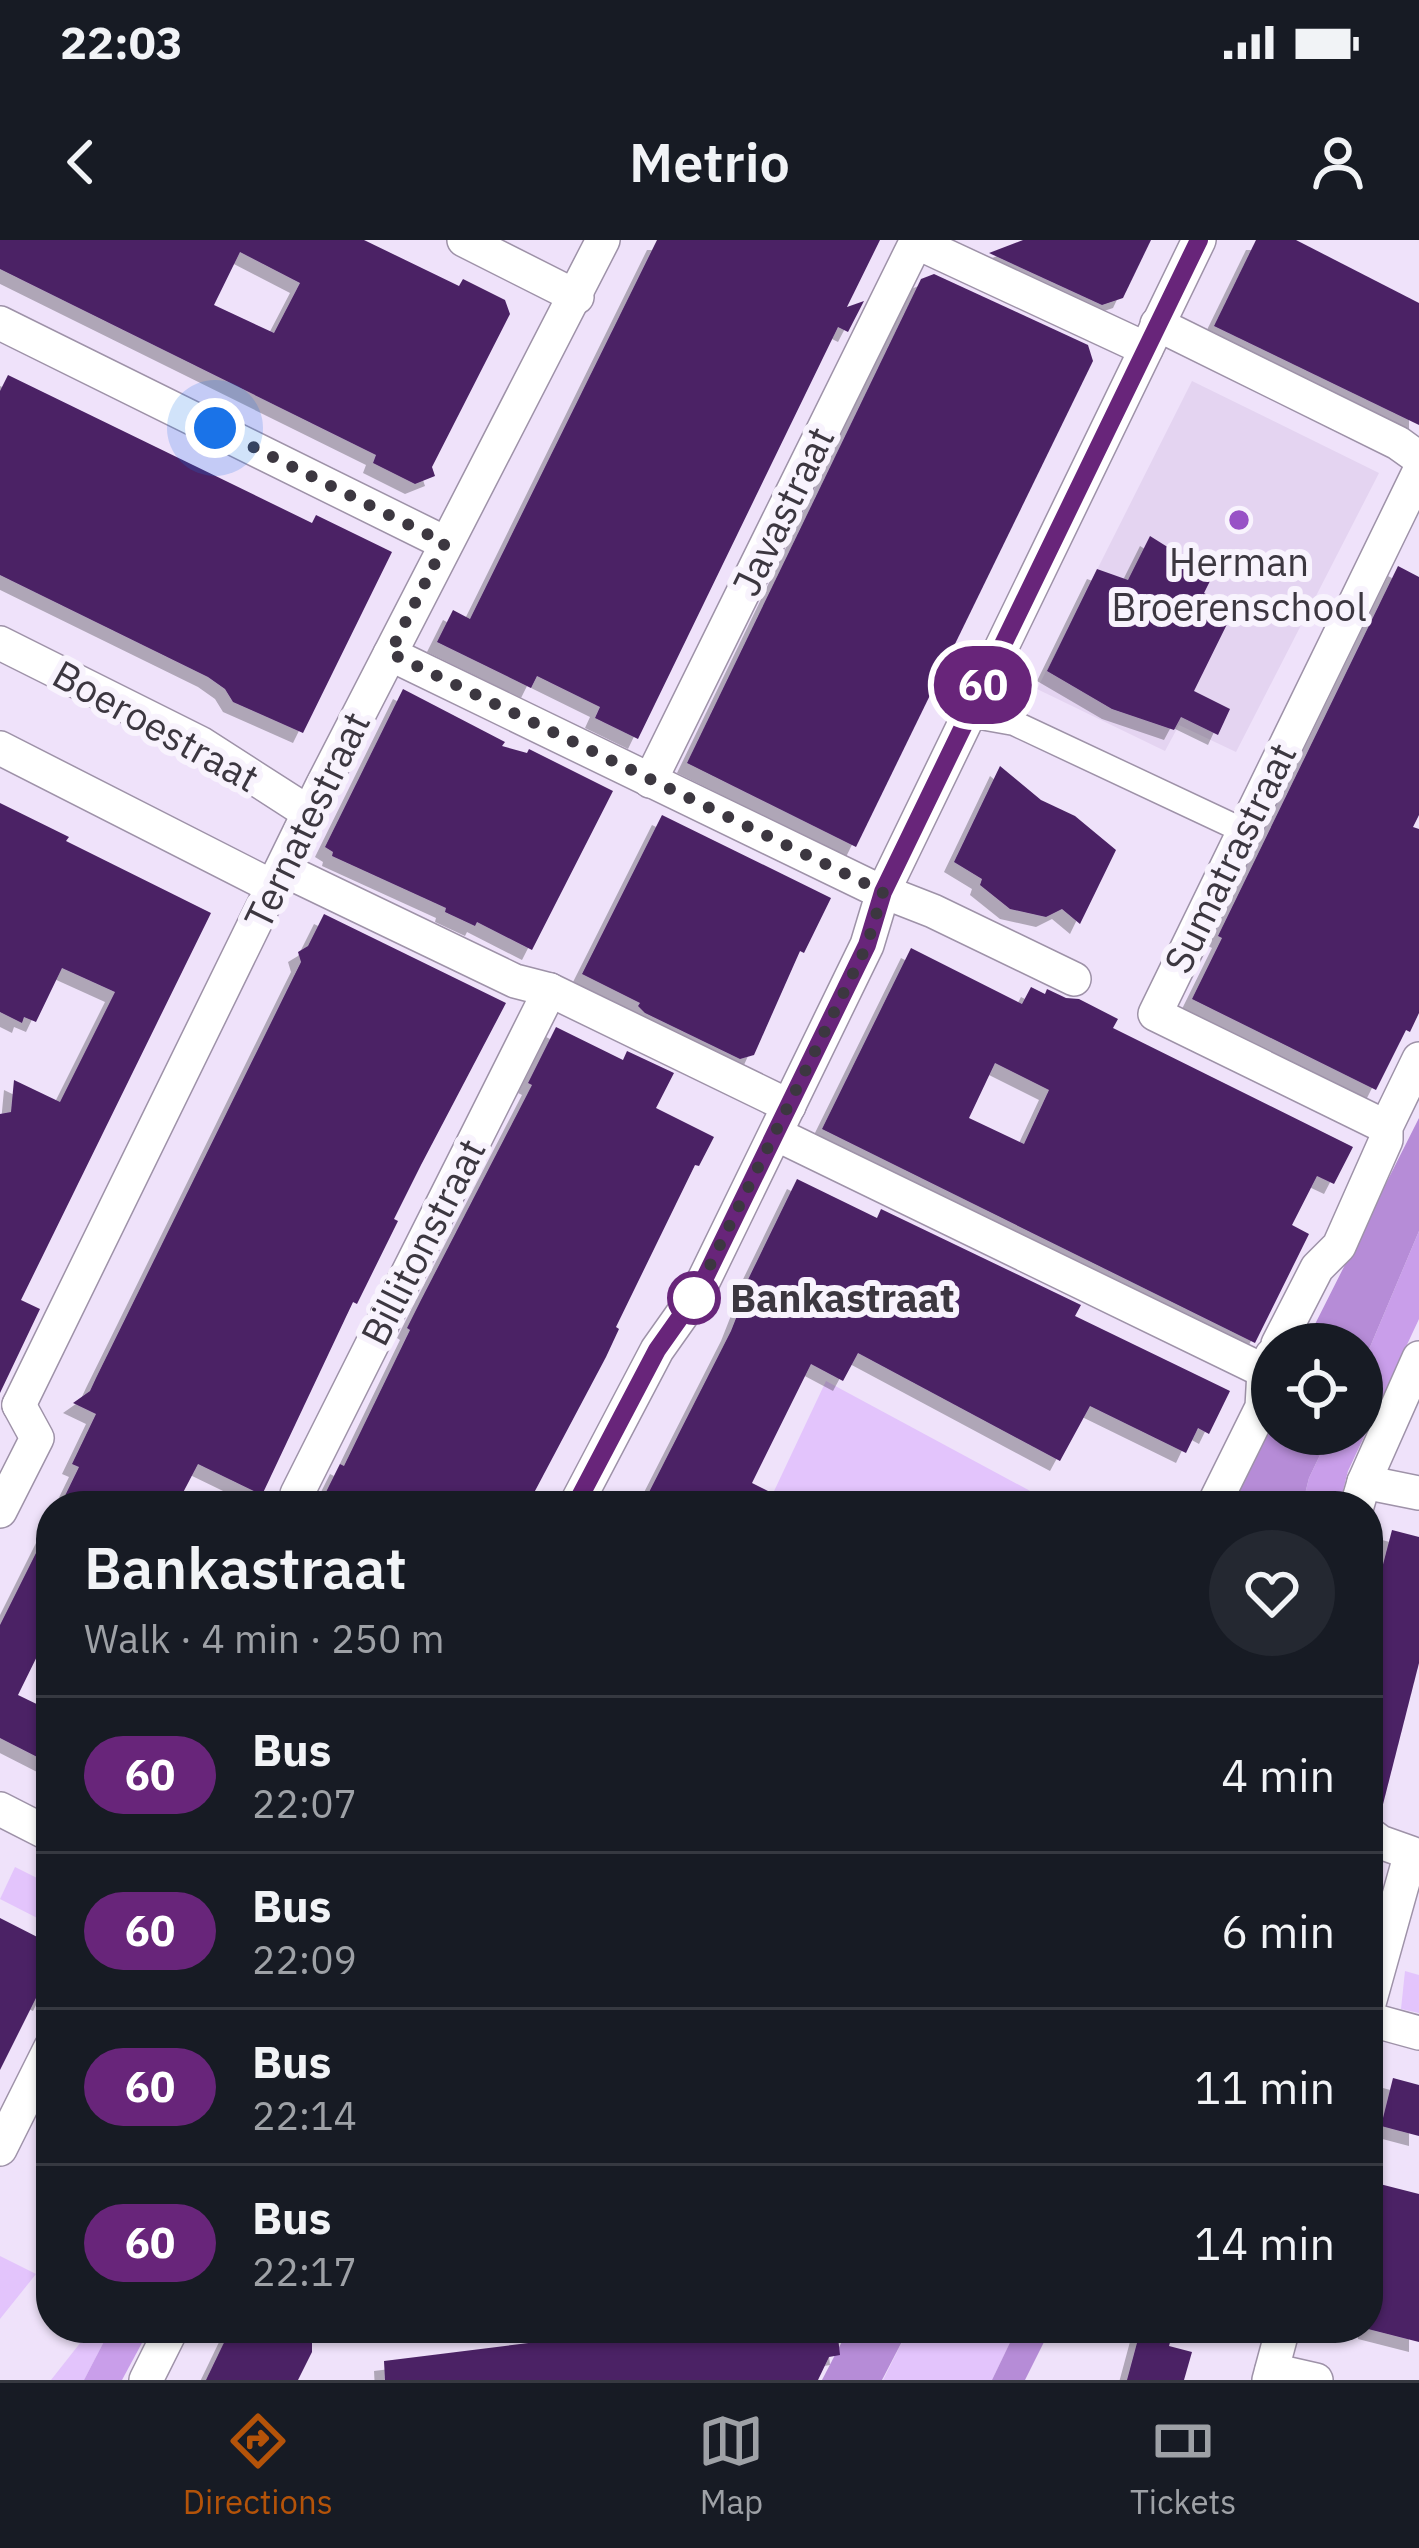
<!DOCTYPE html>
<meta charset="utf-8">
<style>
:root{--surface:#171b24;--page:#242831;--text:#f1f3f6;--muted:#9ea1a6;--line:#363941;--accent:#b45309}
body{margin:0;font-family:"IBM Plex Sans",sans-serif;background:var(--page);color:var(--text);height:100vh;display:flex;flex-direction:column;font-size:45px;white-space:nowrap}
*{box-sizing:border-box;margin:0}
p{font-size:39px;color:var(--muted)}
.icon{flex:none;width:66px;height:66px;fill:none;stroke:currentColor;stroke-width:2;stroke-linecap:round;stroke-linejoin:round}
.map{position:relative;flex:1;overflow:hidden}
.side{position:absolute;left:36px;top:1251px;width:1347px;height:852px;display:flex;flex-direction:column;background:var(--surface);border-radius:48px;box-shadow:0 3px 9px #0004}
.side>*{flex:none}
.badge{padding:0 24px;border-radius:39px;font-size:42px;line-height:78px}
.tools{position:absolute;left:1251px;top:1083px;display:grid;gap:24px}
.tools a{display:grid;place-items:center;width:132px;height:132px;border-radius:50%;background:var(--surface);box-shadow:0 3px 9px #0004;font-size:60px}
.you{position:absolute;width:60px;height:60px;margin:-30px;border:9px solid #fff;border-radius:50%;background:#1a73e8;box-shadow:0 0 0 18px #1a73e833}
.map>.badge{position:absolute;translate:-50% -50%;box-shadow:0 0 0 6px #fff}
.round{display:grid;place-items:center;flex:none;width:126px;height:126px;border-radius:63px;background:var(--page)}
.headline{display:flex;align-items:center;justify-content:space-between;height:204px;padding:0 48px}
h1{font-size:57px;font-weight:600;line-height:90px}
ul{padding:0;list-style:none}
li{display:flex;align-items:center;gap:36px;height:156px;padding:0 48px;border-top:3px solid var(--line)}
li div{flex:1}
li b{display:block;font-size:45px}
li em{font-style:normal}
li .badge{min-width:132px;font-weight:700;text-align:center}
.status{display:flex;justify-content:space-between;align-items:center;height:84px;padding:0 60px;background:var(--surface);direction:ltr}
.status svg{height:33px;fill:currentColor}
header{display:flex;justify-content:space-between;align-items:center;height:156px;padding:0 48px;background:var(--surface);font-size:54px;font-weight:600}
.dock{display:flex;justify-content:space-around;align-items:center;height:168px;border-top:3px solid var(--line);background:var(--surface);font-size:33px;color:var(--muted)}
.dock a{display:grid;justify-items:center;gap:6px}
.dock .on{color:var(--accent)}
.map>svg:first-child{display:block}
.built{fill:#e4d4f1}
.green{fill:#e3c4fc}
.forest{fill:#c99eea}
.water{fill:#b68cd7}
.building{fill:#4b2265;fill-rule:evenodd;filter:url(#shadow)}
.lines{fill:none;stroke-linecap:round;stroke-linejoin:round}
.pedestrian-casing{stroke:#9e92a8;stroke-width:27}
.minor-casing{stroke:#9e92a8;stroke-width:36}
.pedestrian{stroke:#fff;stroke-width:24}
.minor{stroke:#fff;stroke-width:33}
.line-casing{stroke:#fff;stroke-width:27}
.line{stroke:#68257a;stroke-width:18}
.walk{stroke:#3c3740;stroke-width:12;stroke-dasharray:0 21.6}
.poi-dot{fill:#9852c6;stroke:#f8f3fd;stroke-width:4.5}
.stop-dot{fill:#fff;stroke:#68257a;stroke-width:6}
.labels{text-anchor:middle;stroke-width:12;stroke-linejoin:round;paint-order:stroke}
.street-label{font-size:39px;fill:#3c3740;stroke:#f8f3fd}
.poi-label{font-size:39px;fill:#3c3740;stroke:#f8f3fd}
.stop-label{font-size:39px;font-weight:bold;fill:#3c3740;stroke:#f8f3fd;text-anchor:start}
</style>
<div class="status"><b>22:03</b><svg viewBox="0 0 49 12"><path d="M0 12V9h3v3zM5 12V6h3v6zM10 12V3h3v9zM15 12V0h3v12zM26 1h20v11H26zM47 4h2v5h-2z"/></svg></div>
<header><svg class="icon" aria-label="back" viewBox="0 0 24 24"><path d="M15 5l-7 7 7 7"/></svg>Metrio<svg class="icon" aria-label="person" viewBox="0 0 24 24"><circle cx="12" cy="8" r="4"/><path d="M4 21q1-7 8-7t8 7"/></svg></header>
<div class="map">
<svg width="1419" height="2140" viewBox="0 0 1419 2140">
<defs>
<filter id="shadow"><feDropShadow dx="-10" dy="10" stdDeviation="0" flood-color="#0004"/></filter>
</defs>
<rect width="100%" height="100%" fill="#efe2fa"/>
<polygon class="built" points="1192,141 1379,233 1236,512 1179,485 1165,511 1037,449"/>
<g class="green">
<polygon points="826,1141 1058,1266 767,1266"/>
<polygon points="15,1627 51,1645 51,1685 0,1659"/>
<polygon points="1405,1731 1419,1735 1419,1773 1401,1769"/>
<polygon points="0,2016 36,2034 0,2079"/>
<polygon points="92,2088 111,2088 84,2140 51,2140"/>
<polygon points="909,2088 1017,2088 992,2140 883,2140"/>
</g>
<g class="forest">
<polygon points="1419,991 1419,1079 1348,1231 1339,1266 1302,1266 1309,1238 1330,1194 1362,1194 1362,1126"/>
<polygon points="111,2088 150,2088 122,2140 84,2140"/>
</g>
<g class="water">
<polygon points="1419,878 1419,991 1362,1126 1362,1104 1305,1104"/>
<polygon points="1272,1170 1272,1194 1330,1194 1309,1238 1302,1266 1225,1266"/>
<polygon points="849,2088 909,2088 882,2140 822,2140"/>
<polygon points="1017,2088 1051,2088 1025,2140 992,2140"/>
</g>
<g class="building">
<path d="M 0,0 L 364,0 L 459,46 L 463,39 L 505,60 L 510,74 L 432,227 L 435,236 L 415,244 L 373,223 L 376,215 L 0,29 ZM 240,12 L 300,43 L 274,93 L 214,65 Z"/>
<polygon points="657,0 880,0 847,67 864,61 848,92 838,87 638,499 595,478 600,467 537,436 531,448 437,402 453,370 470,379"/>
<polygon points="1023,0 1151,0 1123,58 1102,65 989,13"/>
<polygon points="1256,0 1296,0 1419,63 1419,185 1214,86"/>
<polygon points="934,34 1088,105 1093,121 856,607 687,523 921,39"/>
<polygon points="8,135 312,283 316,275 392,312 303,493 233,462 225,449 208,437 0,335 0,151"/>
<polygon points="1150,296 1201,328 1211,339 1204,353 1234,370 1194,451 1230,469 1218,495 1181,477 1174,490 1112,469 1047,431 1097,329 1128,340"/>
<polygon points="1398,326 1419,337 1419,575 1413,587 1419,589 1419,773 1410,792 1406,790 1376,850 1192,759 1222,698 1218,696"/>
<polygon points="403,449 505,502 502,506 527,513 529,509 613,551 532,710 477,682 475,686 445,672 446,668 332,616 333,612 325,607"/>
<polygon points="1000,526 1041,560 1075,576 1116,610 1080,684 1062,669 1046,677 1010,669 980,645 982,639 954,622"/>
<polygon points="0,563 69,597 66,601 211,673 21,1060 40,1069 0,1153 0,874 11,872 14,840 60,862 115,752 62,728 36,782 24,777 22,783 0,772"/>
<polygon points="662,575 831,658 804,713 800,711 754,815 740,819 645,773 638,766 640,763 582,734"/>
<polygon points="324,674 506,763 421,925 394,979 398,981 357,1064 353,1062 262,1255 198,1224 176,1266 60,1266 79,1227 72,1224 96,1174 73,1163 90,1151 96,1138 294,736 301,722 298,712 308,706"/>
<path d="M 911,708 L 1022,764 L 1031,747 L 1045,754 L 1047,749 L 1066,758 L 1079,759 L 1118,779 L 1113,788 L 1353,907 L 1334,944 L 1317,936 L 1292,985 L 1309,994 L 1255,1103 L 822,889 ZM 995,823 L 1049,850 L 1024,904 L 969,878 Z"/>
<polygon points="556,787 623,820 627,811 674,833 656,868 714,897 699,926 695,925 616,1087 619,1089 606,1117 527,1266 319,1266 340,1224 344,1226 410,1090 407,1088 421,1060 532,845 528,843"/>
<polygon points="797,939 877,978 881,969 1081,1065 1075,1076 1230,1151 1209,1194 1198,1188 1186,1213 1090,1166 1060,1221 858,1113 843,1141 811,1124 752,1243 798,1266 642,1266 731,1091 744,1058 740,1056"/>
<polygon points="51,1283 51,1388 18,1455 51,1471 51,1524 0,1498 0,1385"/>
<polygon points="1392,1290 1419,1297 1419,1423 1380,1576 1368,1572 1368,1382"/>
<polygon points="0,1678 51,1704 51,1745 43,1761 36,1758 0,1830"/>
<polygon points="1393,1838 1419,1845 1419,1896 1381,1886"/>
<polygon points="1368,1941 1419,1954 1419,2102 1368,2089"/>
<polygon points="231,2088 288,2088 312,2100 312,2112 298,2140 206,2140"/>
<polygon points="650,2088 837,2088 840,2115 829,2117 818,2140 385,2140 384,2121"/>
<polygon points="1141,2088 1174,2088 1169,2106 1192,2112 1184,2140 1127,2140"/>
</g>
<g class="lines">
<g class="pedestrian-casing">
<polyline id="pedestrian" points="969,475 1014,483 1244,591"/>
</g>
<g class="minor-casing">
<g id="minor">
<polyline points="464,0 577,57"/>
<polyline points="916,2 1146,109"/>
<polyline points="0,83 445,303"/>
<polyline points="1157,84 1398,203 1419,218"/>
<polyline points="0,403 200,503 309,573"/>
<polyline points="390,414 869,646 933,671 1074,739"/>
<polyline points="0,508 273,647"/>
<polyline points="650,541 917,0"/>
<polyline points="282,629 515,741 550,750 789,866"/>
<polyline points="1386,887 1155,774 1419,232"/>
<polyline points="776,894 1264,1131"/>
<polyline points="1278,1104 1317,1028 1339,1006 1386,900 1386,887 1419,819"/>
<polyline points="19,1165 322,546 603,0"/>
<polyline points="1364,1242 1419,1253"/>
<polyline points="297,1254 550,750"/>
<polyline points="575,1266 657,1110 698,1052 867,705 883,652 1199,0"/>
<polyline points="1213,1266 1262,1167 1264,1131 1272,1115"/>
<polyline points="1357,1266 1364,1242 1419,1118"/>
<polyline points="0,1271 37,1198 19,1165"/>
<polyline points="0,1569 51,1595"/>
<polyline points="1368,1593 1380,1602 1411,1613 1368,1767"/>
<polyline points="1368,1779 1419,1793"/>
<polyline points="0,1909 51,1807"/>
<polyline points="1272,2130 1316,2140"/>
<polyline points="146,2140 172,2088"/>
<polyline points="1269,2140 1283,2088"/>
</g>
</g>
<use href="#pedestrian" class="pedestrian"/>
<use href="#minor" class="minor"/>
</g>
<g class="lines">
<g class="line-casing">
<polyline id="line" points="575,1266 657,1110 698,1052 867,705 883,652 1199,0"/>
</g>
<use href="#line" class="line"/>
<polyline class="walk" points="215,188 445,303 390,413 883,652 867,705 694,1058"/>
</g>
<circle class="poi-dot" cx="1239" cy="280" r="12"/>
<circle class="stop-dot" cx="694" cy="1058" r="24"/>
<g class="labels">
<g class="street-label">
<text transform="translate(783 271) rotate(-64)" y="14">Javastraat</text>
<text transform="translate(156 486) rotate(29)" y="14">Boeroestraat</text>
<text transform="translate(307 580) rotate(-64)" y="14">Ternatestraat</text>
<text transform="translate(1230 618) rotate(-64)" y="14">Sumatrastraat</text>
<text transform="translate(423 1002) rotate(-63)" y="14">Billitonstraat</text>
</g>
<g class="poi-label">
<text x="1239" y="336">Herman<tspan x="1239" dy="45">Broerenschool</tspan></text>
</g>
<g class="stop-label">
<text x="730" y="1072">Bankastraat</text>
</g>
</g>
</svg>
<div class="tools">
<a><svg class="icon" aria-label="locate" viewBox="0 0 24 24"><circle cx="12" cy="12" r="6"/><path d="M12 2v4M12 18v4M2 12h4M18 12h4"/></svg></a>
</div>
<div class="you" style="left:215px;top:188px"></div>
<b class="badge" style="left:983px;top:445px;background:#68257a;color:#fff">60</b>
<section class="side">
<div class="headline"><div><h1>Bankastraat</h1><p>Walk · 4 min · 250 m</p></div><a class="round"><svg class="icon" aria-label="heart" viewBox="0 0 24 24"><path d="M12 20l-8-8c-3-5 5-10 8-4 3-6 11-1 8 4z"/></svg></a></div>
<ul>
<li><span class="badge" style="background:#68257a;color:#fff">60</span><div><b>Bus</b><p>22:07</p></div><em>4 min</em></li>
<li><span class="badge" style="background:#68257a;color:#fff">60</span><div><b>Bus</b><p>22:09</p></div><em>6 min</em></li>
<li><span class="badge" style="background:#68257a;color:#fff">60</span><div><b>Bus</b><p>22:14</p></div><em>11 min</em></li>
<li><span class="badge" style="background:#68257a;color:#fff">60</span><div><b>Bus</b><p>22:17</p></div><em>14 min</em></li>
</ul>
</section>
</div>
<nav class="dock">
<a class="on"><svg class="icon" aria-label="directions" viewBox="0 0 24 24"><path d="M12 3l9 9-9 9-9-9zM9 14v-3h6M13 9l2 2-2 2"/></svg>Directions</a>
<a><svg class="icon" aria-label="map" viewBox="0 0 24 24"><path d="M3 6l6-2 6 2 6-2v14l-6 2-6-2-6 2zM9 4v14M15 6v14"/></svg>Map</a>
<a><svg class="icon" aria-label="tickets" viewBox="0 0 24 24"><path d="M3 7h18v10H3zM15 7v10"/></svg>Tickets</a>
</nav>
